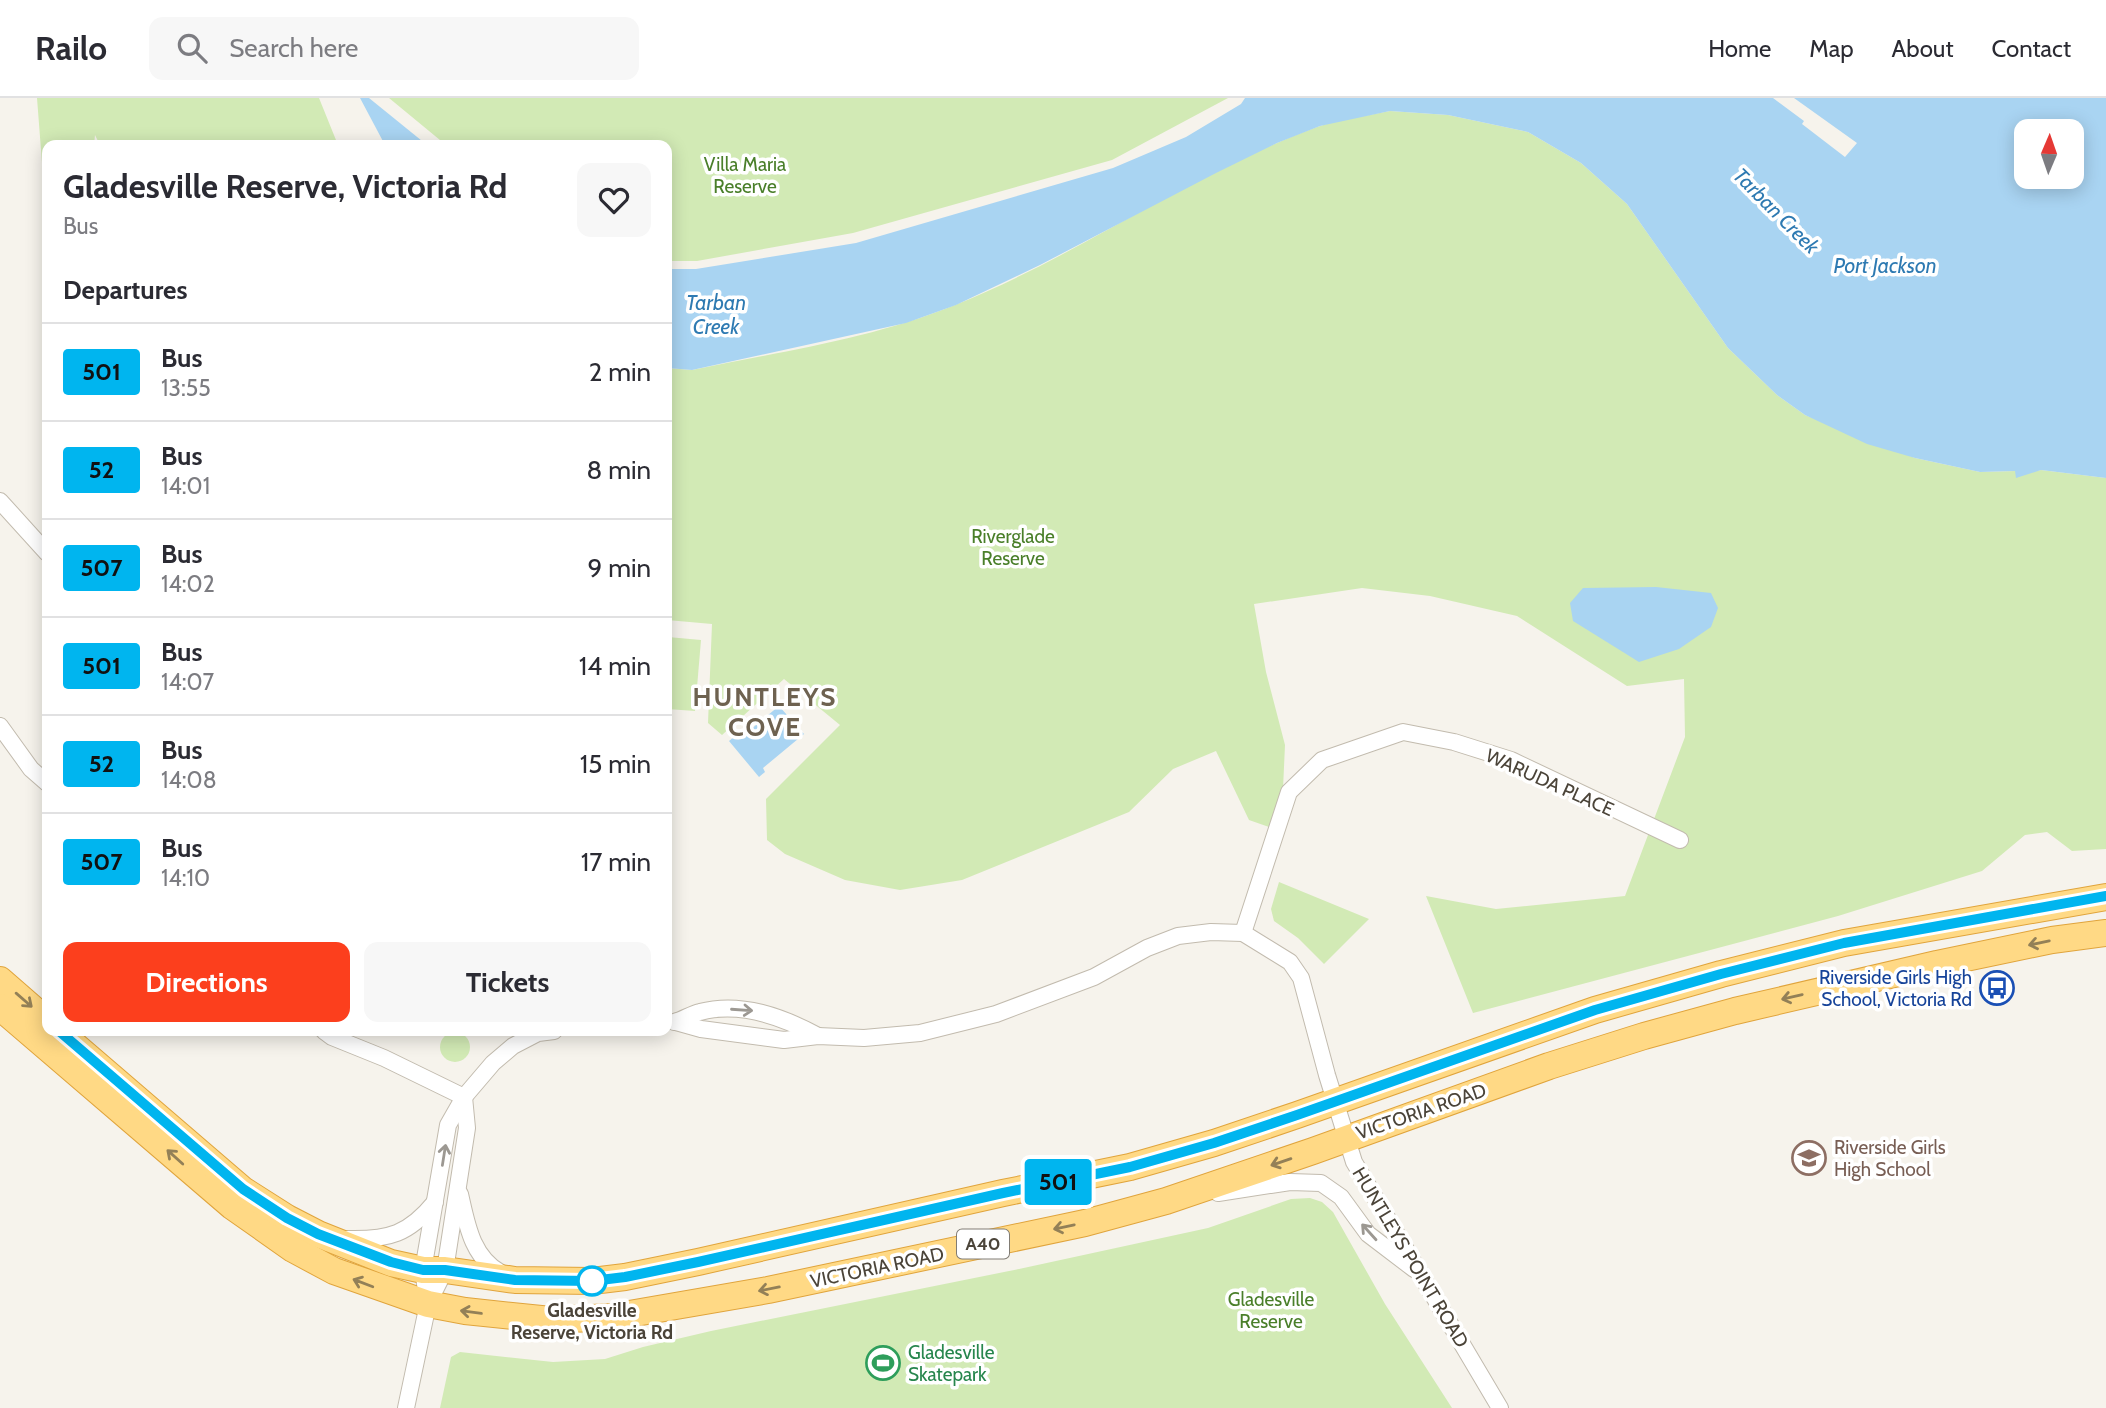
<!DOCTYPE html>
<style>
:root{--surface:#fff;--page:#f7f7f7;--text:#2b2b33;--muted:#7c7c81;--line:#e1e1e2;--accent:#fc3f1d}
body{margin:0;font-family:Cabin,sans-serif;background:var(--page);color:var(--text);height:100vh;display:flex;flex-direction:column;font-size:26px;white-space:nowrap}
*{box-sizing:border-box;margin:0}
p{font-size:23px;color:var(--muted)}
.icon{flex:none;width:38px;height:38px;fill:none;stroke:currentColor;stroke-width:2;stroke-linecap:round;stroke-linejoin:round}
.map{position:relative;flex:1;overflow:hidden}
.panel{position:absolute;left:42px;top:42px;width:630px;height:896px;display:flex;flex-direction:column;background:var(--surface);border-radius:14px;box-shadow:0 4px 18px #0003}
.panel>*{flex:none}
.badge{padding:0 14px;border-radius:5px;font-size:24px;line-height:46px}
.needle{width:46px;rotate:2deg}
.controls{position:absolute;left:2014px;top:21px;display:grid;gap:14px}
.controls a{display:grid;place-items:center;width:70px;height:70px;border-radius:14px;background:var(--surface);box-shadow:0 4px 18px #0003;font-size:35px}
.map>.badge{position:absolute;translate:-50% -50%;box-shadow:0 0 0 4px #fff}
h2{padding:0 21px;font-size:26px;line-height:63px}
.round{display:grid;place-items:center;flex:none;width:74px;height:74px;border-radius:14px;background:var(--page)}
.overview{display:flex;align-items:center;justify-content:space-between;height:119px;padding:0 21px}
h1{font-size:33px;font-weight:700;line-height:52px}
.primary-button{display:flex;gap:14px;margin-top:auto;padding:14px 21px}
.primary-button a{flex:1;height:80px;border-radius:14px;background:var(--accent);color:#fff;font-size:28px;font-weight:700;line-height:80px;text-align:center}
.primary-button a+a{background:var(--page);color:var(--text)}
ul{padding:0;list-style:none}
li{display:flex;align-items:center;gap:21px;height:98px;padding:0 21px;border-top:2px solid var(--line)}
li div{flex:1}
li b{display:block;font-size:26px}
li em{font-style:normal}
li .badge{min-width:77px;font-weight:700;text-align:center}
header{display:flex;align-items:center;gap:42px;box-sizing:border-box;height:98px;padding:0 35px;background:var(--surface);border-bottom:2px solid var(--line)}
header strong{font-size:33px}
nav{display:flex;gap:38px;margin-inline-start:auto;font-size:24px}
.search{width:490px;height:63px;background:var(--page);display:flex;align-items:center;gap:18px;box-sizing:border-box;padding:0 24px;border-radius:14px;color:var(--muted);font-size:26px}
.map>svg:first-child{display:block}
.green{fill:#d2eab5}
.water{fill:#a9d4f2;fill-rule:evenodd}
.pier{fill:#f6f3ec}
.lines{fill:none;stroke-linecap:round;stroke-linejoin:round}
.minor-casing{stroke:#c2bbae;stroke-width:18}
.trunk-casing{stroke:#e0a43c;stroke-width:28}
.minor{stroke:#fff;stroke-width:16}
.trunk{stroke:#ffd985;stroke-width:26}
.oneway{stroke:#938057}
.oneway2{stroke:#9c9892}
.line-casing{stroke:#fff;stroke-width:16}
.line{stroke:#00b5ef;stroke-width:10}
.stop-dot{fill:#fff;stroke:#00b5ef;stroke-width:3.5}
.labels{text-anchor:middle;stroke-width:7;stroke-linejoin:round;paint-order:stroke}
.shield{fill:#fff;stroke:#817c74;stroke-width:2}
.shield-label{font-size:18px;font-weight:bold;fill:#4b4439}
.park-label{font-size:19px;fill:#4a7f2a;stroke:#fff}
.street-label{font-size:19px;fill:#4b4439;stroke:#fff}
.transit-label{font-size:19px;fill:#164399;stroke:#fff;text-anchor:end}
.education-label{font-size:19px;fill:#785e54;stroke:#fff;text-anchor:start}
.stop-label{font-size:19px;font-weight:bold;fill:#4b4439;stroke:#fff}
.leisure-label{font-size:19px;fill:#27864d;stroke:#fff;text-anchor:start}
.water-label{font-size:21px;font-style:italic;fill:#2e7ab2;stroke:#fff}
.district-label{font-size:26px;font-weight:bold;letter-spacing:2px;fill:#6e6250;stroke:#fff}
</style>
<header>
<strong>Railo</strong>
<div class="search"><svg class="icon" aria-label="search" viewBox="0 0 24 24"><circle cx="10" cy="10" r="6"/><path d="M15 15l6 6"/></svg>Search here</div>
<nav><a>Home</a><a>Map</a><a>About</a><a>Contact</a></nav>
</header>
<div class="map">
<svg width="2106" height="1310" viewBox="0 0 2106 1310">
<rect width="100%" height="100%" fill="#f6f3ec"/>
<g class="green">
<polygon points="37,0 319,0 338,47 100,47 95,37 94,47 47,47 47,63 42,65"/>
<polygon points="389,0 1228,0 1112,62 853,135 697,163 667,163 667,47 446,47"/>
<path d="M 1390,13 L 1448,17 L 1528,34 L 1581,65 L 1627,106 L 1728,250 L 1777,297 L 1805,317 L 1915,360 L 1980,374 L 2016,373 L 2016,377 L 2041,372 L 2106,380 L 2106,751 L 2072,753 L 2047,734 L 2025,737 L 1982,773 L 1838,818 L 1473,915 L 1426,798 L 1496,811 L 1625,798 L 1685,639 L 1684,581 L 1627,588 L 1517,518 L 1430,498 L 1362,490 L 1254,506 L 1266,574 L 1285,647 L 1283,691 L 1269,729 L 1249,722 L 1216,653 L 1173,671 L 1129,714 L 962,782 L 900,792 L 845,782 L 785,756 L 767,742 L 766,701 L 840,627 L 784,581 L 722,637 L 708,625 L 712,526 L 667,522 L 667,270 L 692,272 C 779,254 871,241 955,207 C 1080,157 1191,75 1317,29 C 1340,21 1366,18 1390,13 Z"/>
<polygon points="668,539 701,542 695,613 667,611"/>
<polygon points="1279,784 1369,821 1324,866 1298,840 1274,823 1271,811"/>
<circle cx="455" cy="949" r="15"/>
<polygon points="1310,1100 1322,1104 1333,1114 1385,1206 1452,1310 440,1310 451,1259 460,1254 553,1264 605,1261 643,1249 711,1233 1019,1171 1208,1130 1291,1101"/>
</g>
<g class="water">
<polygon points="360,0 369,0 427,47 385,47"/>
<path d="M 1245,0 L 2106,0 L 2106,380 L 2041,372 L 2016,380 L 2015,373 L 1980,374 L 1915,360 L 1867,346 L 1805,317 L 1777,297 L 1728,250 L 1627,106 L 1581,65 L 1528,34 L 1448,17 L 1390,13 L 1320,28 L 1277,45 L 1216,75 L 1040,167 L 956,207 L 906,225 L 692,272 L 667,270 L 667,171 L 696,171 L 856,145 L 1113,70 L 1186,39 L 1241,6 ZM 2026,33 L 2072,33 L 2072,79 L 2026,79 Z"/>
<polygon points="1656,489 1711,495 1718,510 1711,529 1679,551 1639,564 1573,523 1570,505 1583,490"/>
<polygon points="779,608 804,636 763,670 765,674 759,679 729,643 735,638 739,641"/>
</g>
<polygon class="pier" points="1773,0 1794,0 1857,45 1845,59 1802,26 1804,23"/>
<g class="lines">
<g class="minor-casing">
<g id="minor">
<polyline points="0,403 47,455"/>
<polyline points="0,628 31,671 47,685"/>
<polyline points="1243,835 1289,694 1322,662 1403,634 1454,644 1511,662 1680,742"/>
<path d="M 674,924 C 683,922 691,916 700,914 C 741,903 783,919 818,938"/>
<polyline points="676,924 701,931 784,942 818,938 864,940 920,935 996,916 1094,879 1147,850 1178,838 1211,834 1243,835 1290,864 1301,880 1327,977 1354,1064 1500,1310"/>
<polyline points="324,933 332,939 384,960 464,999"/>
<polyline points="1218,1095 1290,1084 1321,1085 1341,1099 1368,1136 1414,1171"/>
<path d="M 460,1096 C 467,1127 472,1159 501,1175"/>
<path d="M 348,1141 C 389,1142 409,1136 435,1104"/>
<polyline points="428,1206 423,1172 448,1027 464,999 493,965 513,948 538,935 554,933"/>
<polyline points="406,1310 428,1206 445,1172 467,1030 464,999"/>
</g>
</g>
<g class="trunk-casing">
<g id="trunk">
<polyline points="0,882 47,923"/>
<polyline points="0,909 232,1108 293,1151 334,1173 428,1206 465,1213 551,1222 612,1219 768,1192 1085,1125 1166,1103 1313,1053 1549,968 1644,938 1735,913 1937,866 2052,842 2106,835"/>
<polyline points="58,933 243,1092 287,1120 318,1136 391,1165 423,1172 445,1172 515,1182 592,1183 625,1179 698,1164 1003,1095 1130,1069 1214,1045 1297,1017 1595,912 1721,876 1844,845 2106,799"/>
</g>
</g>
<use href="#minor" class="minor"/>
<use href="#trunk" class="trunk"/>
</g>
<defs><path id="oneway-shaft" d="M-6 0H5M1.5-3L5.5 0L1.5 3" fill="none" stroke-width="1.6" stroke-linecap="round" stroke-linejoin="round" transform="scale(1.75)"/></defs>
<g class="oneway">
<use href="#oneway-shaft" transform="translate(2039 845) rotate(168)"/>
<use href="#oneway-shaft" transform="translate(1792 899) rotate(167)"/>
<use href="#oneway-shaft" transform="translate(24 902) rotate(41)"/>
<use href="#oneway-shaft" transform="translate(175 1059) rotate(-138)"/>
<use href="#oneway-shaft" transform="translate(1281 1064) rotate(161)"/>
<use href="#oneway-shaft" transform="translate(1064 1129) rotate(168)"/>
<use href="#oneway-shaft" transform="translate(363 1185) rotate(-159)"/>
<use href="#oneway-shaft" transform="translate(769 1191) rotate(169)"/>
<use href="#oneway-shaft" transform="translate(471 1214) rotate(-172)"/>
</g>
<g class="oneway2">
<use href="#oneway-shaft" transform="translate(742 912) rotate(4)"/>
<use href="#oneway-shaft" transform="translate(444 1057) rotate(-81)"/>
<use href="#oneway-shaft" transform="translate(1369 1134) rotate(-132)"/>
</g>
<g class="lines">
<g class="line-casing">
<polyline id="line" points="59,933 243,1091 287,1120 318,1136 391,1164 423,1172 445,1172 515,1182 592,1183 625,1179 698,1164 1003,1095 1130,1069 1214,1045 1297,1017 1595,912 1721,876 1844,845 2106,798"/>
</g>
<use href="#line" class="line"/>
</g>
<defs>
<g id="bus-ring" transform="scale(1.75)"><circle r="9.5" fill="#fff" stroke="#1a4fb4" stroke-width="1.5"/><path d="M-5-6H5V4H4V6H2V4H-2V6H-4V4H-5ZM-3.5-4V0h7V-4ZM-3.5 1.2v1.5H-2V1.2ZM2 1.2v1.5H3.5V1.2Z" fill="#1a4fb4"/></g>
<g id="school-ring" transform="scale(1.75)"><circle r="9.5" fill="#fff" stroke="#8d6e63" stroke-width="1.5"/><path d="M0-5L7-2L0 1L-7-2ZM-4 1L0 2.5L4 1V4Q0 6-4 4Z" fill="#8d6e63"/></g>
<g id="stadium-ring" transform="scale(1.75)"><circle r="9.5" fill="#fff" stroke="#2e9e5b" stroke-width="1.5"/><path d="M0-5a6.5 5 0 1 0 0 10a6.5 5 0 1 0 0-10ZM-3.5-1.8h7v3.6h-7Z" fill="#2e9e5b"/></g>
</defs>
<g fill-rule="evenodd">
<use href="#bus-ring" x="1997" y="890"/>
<use href="#school-ring" x="1809" y="1060"/>
<use href="#stadium-ring" x="883" y="1265"/>
</g>
<circle class="stop-dot" cx="592" cy="1183" r="14"/>
<g class="labels">
<rect class="shield" x="957" y="1131.5" width="52" height="29" rx="5"/>
<g class="shield-label">
<text x="983" y="1152">A40</text>
</g>
<g class="park-label">
<text x="745" y="73">Villa Maria<tspan x="745" dy="22">Reserve</tspan></text>
<text x="1013" y="445">Riverglade<tspan x="1013" dy="22">Reserve</tspan></text>
<text x="1271" y="1208">Gladesville<tspan x="1271" dy="22">Reserve</tspan></text>
</g>
<g class="street-label">
<text transform="translate(1550 684) rotate(24)" y="7">WARUDA PLACE</text>
<text transform="translate(1421 1013) rotate(-19)" y="7">VICTORIA ROAD</text>
<text transform="translate(1411 1159) rotate(59)" y="7">HUNTLEYS POINT ROAD</text>
<text transform="translate(877 1169) rotate(-12)" y="7">VICTORIA ROAD</text>
</g>
<g class="transit-label">
<text x="1972" y="886">Riverside Girls High<tspan x="1972" dy="22">School, Victoria Rd</tspan></text>
</g>
<g class="education-label">
<text x="1834" y="1056">Riverside Girls<tspan x="1834" dy="22">High School</tspan></text>
</g>
<g class="stop-label">
<text x="592" y="1219">Gladesville<tspan x="592" dy="22">Reserve, Victoria Rd</tspan></text>
</g>
<g class="leisure-label">
<text x="908" y="1261">Gladesville<tspan x="908" dy="22">Skatepark</tspan></text>
</g>
<g class="water-label">
<text transform="translate(1776 113) rotate(45)" y="7">Tarban Creek</text>
<text x="1885" y="175">Port Jackson</text>
<text x="716" y="212">Tarban<tspan x="716" dy="24">Creek</tspan></text>
</g>
<g class="district-label">
<text x="765" y="608">HUNTLEYS<tspan x="765" dy="30">COVE</tspan></text>
</g>
</g>
</svg>
<div class="controls">
<a><svg class="needle" viewBox="-14 -14 28 28"><path d="M0-13l5 13h-10z" fill="#e53935"/><path d="M0 13l5-13h-10z" fill="#7c7c81"/></svg></a>
</div>
<b class="badge" style="left:1058px;top:1084px;background:#00b5ef;color:#111">501</b>
<section class="panel">
<div class="overview"><div><h1>Gladesville Reserve, Victoria Rd</h1><p>Bus</p></div><a class="round"><svg class="icon" aria-label="heart" viewBox="0 0 24 24"><path d="M12 20l-8-8c-3-5 5-10 8-4 3-6 11-1 8 4z"/></svg></a></div>
<h2>Departures</h2>
<ul>
<li><span class="badge" style="background:#00b5ef;color:#111">501</span><div><b>Bus</b><p>13:55</p></div><em>2 min</em></li>
<li><span class="badge" style="background:#00b5ef;color:#111">52</span><div><b>Bus</b><p>14:01</p></div><em>8 min</em></li>
<li><span class="badge" style="background:#00b5ef;color:#111">507</span><div><b>Bus</b><p>14:02</p></div><em>9 min</em></li>
<li><span class="badge" style="background:#00b5ef;color:#111">501</span><div><b>Bus</b><p>14:07</p></div><em>14 min</em></li>
<li><span class="badge" style="background:#00b5ef;color:#111">52</span><div><b>Bus</b><p>14:08</p></div><em>15 min</em></li>
<li><span class="badge" style="background:#00b5ef;color:#111">507</span><div><b>Bus</b><p>14:10</p></div><em>17 min</em></li>
</ul>
<div class="primary-button"><a>Directions</a><a>Tickets</a></div>
</section>
</div>
